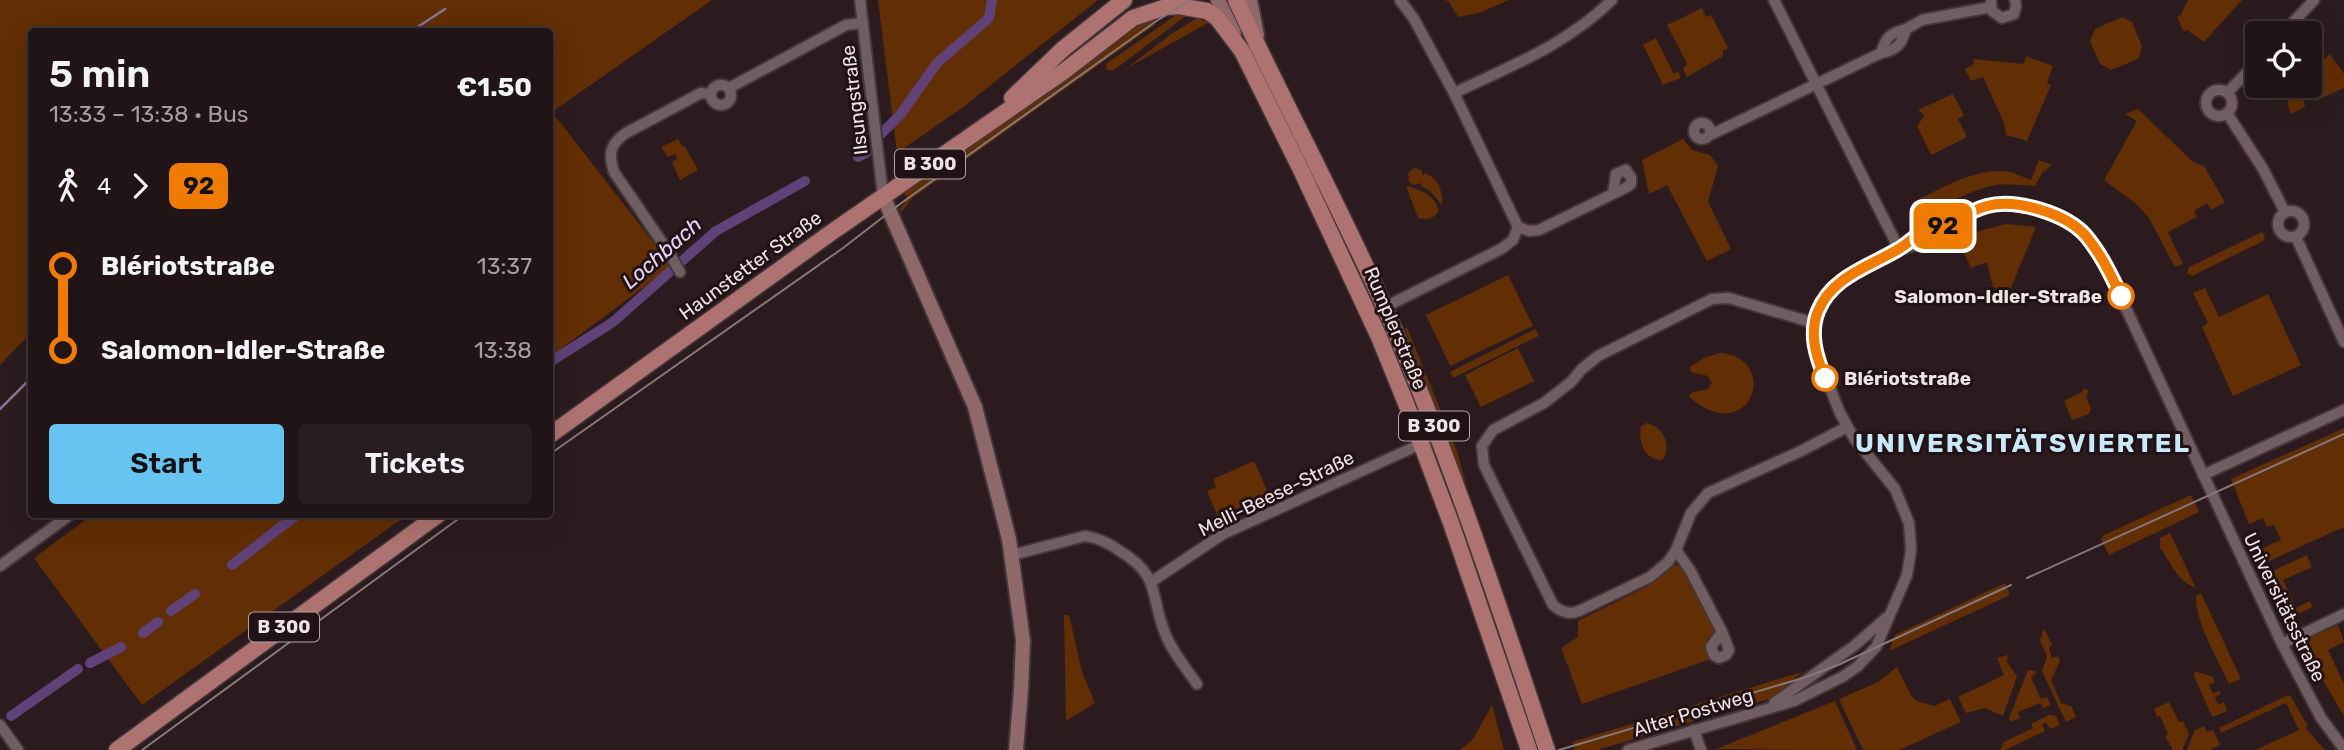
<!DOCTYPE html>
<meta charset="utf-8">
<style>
:root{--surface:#201417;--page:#281d20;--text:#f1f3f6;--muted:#a29ea1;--line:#3d3336;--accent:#67c4f0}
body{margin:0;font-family:Rubik,sans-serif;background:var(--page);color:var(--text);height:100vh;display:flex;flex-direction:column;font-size:26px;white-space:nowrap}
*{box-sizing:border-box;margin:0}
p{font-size:23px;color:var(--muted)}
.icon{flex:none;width:38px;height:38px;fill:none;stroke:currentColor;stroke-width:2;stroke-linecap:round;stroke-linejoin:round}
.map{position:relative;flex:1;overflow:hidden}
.side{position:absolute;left:28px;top:28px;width:525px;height:490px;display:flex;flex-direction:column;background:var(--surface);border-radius:7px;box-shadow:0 7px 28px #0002,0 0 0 2px var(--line)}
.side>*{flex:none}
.badge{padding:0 14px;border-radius:10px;font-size:24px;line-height:46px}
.buttons{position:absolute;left:2245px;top:21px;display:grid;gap:14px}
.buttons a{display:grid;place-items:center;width:77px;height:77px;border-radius:7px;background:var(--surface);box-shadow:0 7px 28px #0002,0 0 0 2px var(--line);font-size:35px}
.map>.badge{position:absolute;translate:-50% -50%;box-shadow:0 0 0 4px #fff}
.legs{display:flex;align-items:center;gap:10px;height:77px;padding:0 21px;font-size:23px}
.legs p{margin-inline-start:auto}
.head{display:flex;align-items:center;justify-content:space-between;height:119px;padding:0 21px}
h1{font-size:38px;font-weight:600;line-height:52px}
.button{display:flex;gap:14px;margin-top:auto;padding:14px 21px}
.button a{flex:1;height:80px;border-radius:7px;background:var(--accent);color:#111;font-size:28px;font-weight:600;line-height:80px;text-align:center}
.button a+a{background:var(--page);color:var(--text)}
ul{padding:0 21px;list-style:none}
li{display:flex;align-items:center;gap:24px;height:84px;font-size:26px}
li i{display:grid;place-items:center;width:10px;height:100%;margin:0 9px;background:currentColor}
li i::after{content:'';width:18px;height:18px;margin:-9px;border:5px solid;border-radius:50%;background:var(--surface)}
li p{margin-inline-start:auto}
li:first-child i{background:linear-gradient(#0000 50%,currentColor 0)}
li:last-child i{background:linear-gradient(currentColor 50%,#0000 0)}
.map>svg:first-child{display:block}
.green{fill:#622e03}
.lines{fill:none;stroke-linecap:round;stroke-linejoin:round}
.stream{stroke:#8b7299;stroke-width:2.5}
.canal{stroke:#604178;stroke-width:10}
.street-casing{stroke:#43373a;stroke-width:14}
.secondary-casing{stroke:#43373a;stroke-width:18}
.primary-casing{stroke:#43373a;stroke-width:19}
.street{stroke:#715e63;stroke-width:10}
.secondary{stroke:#8f6869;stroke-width:14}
.primary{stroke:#ae7370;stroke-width:16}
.tram{stroke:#85777b;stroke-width:2}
.line-1-casing{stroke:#fff;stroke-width:16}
.line-1{stroke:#ef7c00;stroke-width:10}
.stop-1-dot{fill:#fff;stroke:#ef7c00;stroke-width:3.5}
.labels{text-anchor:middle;stroke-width:6;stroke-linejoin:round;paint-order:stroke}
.shield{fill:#211216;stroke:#b1a4a8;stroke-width:2}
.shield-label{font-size:18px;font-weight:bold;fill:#efe3e6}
.street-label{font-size:19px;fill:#efe3e6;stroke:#211216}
.stop-label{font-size:19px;font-weight:bold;fill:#efe3e6;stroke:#211216;text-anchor:end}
.water-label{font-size:21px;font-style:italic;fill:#e7d5f8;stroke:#211216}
.district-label{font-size:26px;font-weight:bold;letter-spacing:2px;fill:#c9e9f9;stroke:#211216}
</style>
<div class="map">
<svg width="2344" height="750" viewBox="0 0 2344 750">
<rect width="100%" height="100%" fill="#2b1b1f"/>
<g class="green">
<polygon points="0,0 712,0 552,112 672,266 550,357 550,32 32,32 31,333 0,365"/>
<polygon points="878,0 1098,0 962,108 897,153"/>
<polygon points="1445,0 1509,0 1479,13 1458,17 1449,2"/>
<polygon points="2188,0 2242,0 2204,42 2187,30 2184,32 2177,17 2181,15"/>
<polygon points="1702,8 1706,17 1711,15 1728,48 1723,51 1723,56 1687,77 1683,69 1687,64 1667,25"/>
<polygon points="1176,15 1187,15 1114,70 1107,70 1106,64"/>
<polygon points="1199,17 1208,23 1127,68 1171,34"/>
<polygon points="2122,17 2132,22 2142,47 2138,59 2111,70 2100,64 2090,41 2095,29"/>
<polygon points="1146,19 1152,19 1156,24 912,198 901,213 900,208 905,203 904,200 907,197 903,193"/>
<polygon points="1656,38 1674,74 1678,72 1681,78 1663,85 1643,45"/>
<polygon points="2330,54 2344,74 2344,88 2315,101 2313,98 2316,96 2314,91 2302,96 2305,107 2291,114 2287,104 2290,96 2299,86 2310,86 2310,74"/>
<polygon points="2026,56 2053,66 2047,83 2051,85 2027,141 2006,135 2004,123 1983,77 1971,81 1965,69 1974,64 1973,59 2024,64"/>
<polygon points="1953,94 1964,115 1958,119 1967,137 1931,155 1917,126 1925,115 1918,110"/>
<polygon points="2138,109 2193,162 2204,166 2225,202 2211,210 2207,203 2194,211 2197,217 2168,232 2183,264 2175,267 2149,218 2136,204 2104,180 2137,121 2125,114"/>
<polygon points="678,139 682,146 685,147 698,170 680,180 672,162 677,159 675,154 668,157 661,147"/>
<polygon points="1683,139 1692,150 1710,155 1718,166 1708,202 1731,249 1707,261 1667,185 1649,194 1642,160"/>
<path d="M 2039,160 L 2052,165 L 2042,173 L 2035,186 C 2021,186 2009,183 1996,185 C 1969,190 1943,206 1918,217 L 1912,203 C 1941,188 1978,166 2011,172 C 2017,174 2025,178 2031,180 Z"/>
<path d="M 1415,168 L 1421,170 L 1424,176 L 1424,173 C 1438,177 1443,191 1442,205 L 1430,191 L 1421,186 L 1421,183 L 1414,185 L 1409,182 L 1408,174 L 1411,170 Z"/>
<path d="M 1406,186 C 1421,190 1433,194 1439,210 C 1434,219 1427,220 1418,218 Z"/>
<polygon points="2006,224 2036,227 2008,295 1993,287 1987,262 1971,268 1959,241 1979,231"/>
<polygon points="2262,232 2265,237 2263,241 2192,276 2187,273 2189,267"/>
<polygon points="1508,275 1533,326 1450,366 1426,315"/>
<polygon points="2205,288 2219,317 2268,294 2301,365 2233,396 2202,327 2208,323 2193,293"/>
<polygon points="1407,327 1457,451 1468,491 1551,733 1552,739 1549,740 1451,449 1405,329"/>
<polygon points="1535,329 1539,336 1453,378 1450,372"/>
<polygon points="1391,336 1433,440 1540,744 1537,745 1485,593 1384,339"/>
<polygon points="1518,348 1534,381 1481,407 1465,375"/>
<path d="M 1720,353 C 1770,357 1760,419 1719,413 C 1707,411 1699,404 1690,398 L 1689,395 L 1694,392 L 1708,389 L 1712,383 L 1708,376 L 1691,372 L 1690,367 L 1704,358 Z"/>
<polygon points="2084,388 2089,391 2086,397 2091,408 2089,414 2072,420 2064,401 2082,392"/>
<path d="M 1647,423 C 1663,427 1673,446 1662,460 C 1644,460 1638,441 1641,426 Z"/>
<polygon points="2344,428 2344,527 2267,562 2260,549 2281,540 2274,524 2267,527 2263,518 2249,524 2231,479"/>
<polygon points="1254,461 1269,495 1218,517 1207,491 1216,487 1213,479"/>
<polygon points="2191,495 2199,512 2109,555 2101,539 2104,535"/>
<polygon points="92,515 92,514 407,515 142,705 34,558"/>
<path d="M 2170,533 L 2196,588 C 2177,581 2172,564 2160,548 L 2160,538 Z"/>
<polygon points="2307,555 2312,567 2283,580 2296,608 2310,601 2313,607 2289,618 2268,573"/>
<polygon points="1675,565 1683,567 1715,629 1715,633 1707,650 1711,659 1582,704 1561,648 1578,637 1578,621 1646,587"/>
<polygon points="2005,583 2010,595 1889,651 1895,635"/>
<path d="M 2201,593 L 2241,679 L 2229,684 C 2218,659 2195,622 2196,596 Z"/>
<polygon points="1064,615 1069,615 1082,672 1095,703 1066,721"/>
<polygon points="2338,625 2344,642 2328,650 2344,684 2344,716 2302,645 2305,640"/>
<polygon points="2044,628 2052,645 2049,648 2052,658 2058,656 2060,661 2051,680 2061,703 2071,706 2076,717 2066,722 2042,671 2047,657 2040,640"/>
<polygon points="2008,655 2007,662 2017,676 2003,716 1985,708 1966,713 1958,697 2004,675 1997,658"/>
<polygon points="1897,667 1912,697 1917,701 1934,706 1950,699 1961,722 1899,750 1866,750 1862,748 1839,699 1878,682"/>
<polygon points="2028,670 2035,671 2036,674 2031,677 2041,699 2047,697 2051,705 2043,708 2040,703 2018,712 2020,718 2011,722 2009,718"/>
<polygon points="2195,671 2213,677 2215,682 2209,685 2213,693 2219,691 2221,694 2215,697 2218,705 2224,702 2227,711 2213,717 2211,714 2194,676"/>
<polygon points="1802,672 1772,698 1597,750 1574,750 1572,742"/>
<polygon points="2288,695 2291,697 2308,726 2305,728 2325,750 2255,750 2299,730 2286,703 2221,733 2219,728"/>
<polygon points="1835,701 1857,750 1716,749"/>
<polygon points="2169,702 2179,722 2183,721 2189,734 2182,750 2173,750 2165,736 2168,734 2160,716 2157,717 2154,709"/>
<polygon points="1492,705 1504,750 1460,750 1473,739"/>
<polygon points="2049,715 2056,716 2060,725 2050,729 2046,722 2042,725 2045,731 2005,750 2000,750 2004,742 2033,728 2031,724"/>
<polygon points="2204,726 2207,732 2213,730 2220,745 2209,750 2187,750 2195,730"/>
</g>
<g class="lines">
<g class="stream">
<polyline points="410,32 445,9"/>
<polyline points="0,409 32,377"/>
</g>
<g class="canal">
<polyline points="881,134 900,115 937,63 989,18 992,0"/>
<polyline points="858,157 866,153"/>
<polyline points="550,362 613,322 716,231 805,181"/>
<polyline points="285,524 298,514"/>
<polyline points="232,565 282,526"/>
<polyline points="171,611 195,594"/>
<polyline points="143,633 158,622"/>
<polyline points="90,663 121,647"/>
<polyline points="11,716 78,669"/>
</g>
<g class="street-casing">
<g id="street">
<polyline points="860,0 883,196"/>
<polyline points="1400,0 1414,19 1454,93 1518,227"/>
<polyline points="1774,0 1899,249"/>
<polyline points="1991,2 1992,11 2002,18 2014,14 2016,6 2015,0"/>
<polyline points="1906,29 1922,20 1991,7"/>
<polyline points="2283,33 2314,0"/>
<circle cx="721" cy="95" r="10"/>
<polyline points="729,88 846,25 863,23"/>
<circle cx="2219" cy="103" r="13"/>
<path d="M 1454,93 C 1511,66 1566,45 1612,0"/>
<polyline points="2227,93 2258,61"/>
<polyline points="2227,113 2263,169 2285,212"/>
<circle cx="1702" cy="131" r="8"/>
<path d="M 1710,135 L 1881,53 C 1897,50 1902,44 1906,29 C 1890,33 1886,37 1881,53"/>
<circle cx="2291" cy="224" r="13"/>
<polyline points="1518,227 1529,231 1539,230 1627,187 1631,184 1631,178 1626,170 1616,174 1613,193"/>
<polyline points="2296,237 2344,342"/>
<polyline points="1905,248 1919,244 1937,231"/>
<path d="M 680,272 L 668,251 L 614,172 C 608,154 610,144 626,133 L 701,93 L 710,94"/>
<polyline points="1381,309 1501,249 1513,240 1518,227"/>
<path d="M 1814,323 L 1729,298 L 1712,299 L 1598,356 L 1582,369 L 1571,382 L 1544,403 L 1493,430 L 1482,446 L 1484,465 L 1553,605 C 1561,612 1569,615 1579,611 L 1650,577 L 1668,562 L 1676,550 L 1691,513 L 1708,493 L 1801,451 L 1847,427"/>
<polyline points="2203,475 2344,410"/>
<polyline points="1676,550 1690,570 1722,632"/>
<path d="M 1012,555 L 1085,536 C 1099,538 1108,543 1120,551 C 1162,577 1149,594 1165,633 C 1172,652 1186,668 1197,684"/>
<polyline points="0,566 71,514"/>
<polyline points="1151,582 1223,534 1421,444"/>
<polygon points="1722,632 1729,650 1726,655 1719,658 1714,655 1711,647"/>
<polyline points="2282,644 2344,614"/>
<polyline points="1774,703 1854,646 1886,618"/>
<polyline points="0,725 18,750"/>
<polyline points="1694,730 1701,750"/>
<path d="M 1628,750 L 1794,701 L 1844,676 L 1858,666 L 1876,647 L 1907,575 L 1911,550 L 1909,523 L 1895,489 L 1854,438 L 1840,413 L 1818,358 L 1813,336 L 1814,323 L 1819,308 L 1831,289 L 1850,274 L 1899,249 L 1915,237 L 1988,206 C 2020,202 2061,210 2085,234 C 2092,242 2098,252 2104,261 L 2282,644 L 2321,718 L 2344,749"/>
</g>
</g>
<g class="secondary-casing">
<g id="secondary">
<polyline points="1218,0 1234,33"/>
<polyline points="1250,0 1257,35"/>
<polyline points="883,196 975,407 1009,539 1023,640 1021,690 1016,750"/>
</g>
</g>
<g class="primary-casing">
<g id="primary">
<path d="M 1236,0 C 1284,103 1338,203 1384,306 C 1448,450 1497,601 1547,750"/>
<polyline points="1012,98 1063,49 1124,0"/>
<polyline points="550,435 832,232 1063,72 1133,18 1166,7 1179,6 1207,11 1217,18 1242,51 1302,172 1379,337 1407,406 1451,523 1529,750"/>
<polyline points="117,750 439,514"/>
</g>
</g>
<use href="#street" class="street"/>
<use href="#secondary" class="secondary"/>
<use href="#primary" class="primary"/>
<g class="tram">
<polyline points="550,454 843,248 900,204 1155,22 1190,0"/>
<polyline points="2027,578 2344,434"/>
<polyline points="142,750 465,514"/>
<polyline points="1559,750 1803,678 1838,665 2011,585"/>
</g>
</g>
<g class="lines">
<g class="line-1-casing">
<path id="line-1" d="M 1825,378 C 1816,356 1809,334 1818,311 C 1832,277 1868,267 1897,250 C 1903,247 1908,242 1914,238 C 1923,232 1934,230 1943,226 C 1958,219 1972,210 1987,206 C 2016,198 2067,214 2086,236 C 2101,254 2111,275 2121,296"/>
</g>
<use href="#line-1" class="line-1"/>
</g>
<g class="stop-1-dot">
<circle cx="2121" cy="296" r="12"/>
<circle cx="1825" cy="378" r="12"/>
</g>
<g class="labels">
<g class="shield">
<rect x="895" y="149.5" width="70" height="29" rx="5"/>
<rect x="1399" y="411.5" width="70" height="29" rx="5"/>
<rect x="249" y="612.5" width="70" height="29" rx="5"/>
</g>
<g class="shield-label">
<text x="930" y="170">B 300</text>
<text x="1434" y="432">B 300</text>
<text x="284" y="633">B 300</text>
</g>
<g class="street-label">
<text transform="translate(854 100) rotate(-97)" y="7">Ilsungstraße</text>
<text transform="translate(750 265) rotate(-36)" y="7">Haunstetter Straße</text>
<text transform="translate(1396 328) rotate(67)" y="7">Rumplerstraße</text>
<text transform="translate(1276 493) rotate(-26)" y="7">Melli-Beese-Straße</text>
<text transform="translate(2285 607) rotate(64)" y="7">Universitätsstraße</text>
<text transform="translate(1693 712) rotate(-17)" y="7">Alter Postweg</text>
</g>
<g class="stop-label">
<text x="2102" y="303">Salomon-Idler-Straße</text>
<text x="1844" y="385" text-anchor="start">Blériotstraße</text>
</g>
<g class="water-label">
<text transform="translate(662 253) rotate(-41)" y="7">Lochbach</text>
</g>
<g class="district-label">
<text x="2023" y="452">UNIVERSITÄTSVIERTEL</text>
</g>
</g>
</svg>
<div class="buttons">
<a><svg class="icon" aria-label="locate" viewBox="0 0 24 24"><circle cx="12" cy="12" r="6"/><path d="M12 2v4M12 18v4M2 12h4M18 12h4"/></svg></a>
</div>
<b class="badge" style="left:1943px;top:226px;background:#ef7c00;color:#111">92</b>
<section class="side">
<div class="head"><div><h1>5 min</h1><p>13:33 – 13:38 · Bus</p></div><b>€1.50</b></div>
<div class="legs"><svg class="icon" aria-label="walk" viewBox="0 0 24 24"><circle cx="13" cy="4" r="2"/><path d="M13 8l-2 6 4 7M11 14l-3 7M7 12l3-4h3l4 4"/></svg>4<svg class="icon" aria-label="forward" viewBox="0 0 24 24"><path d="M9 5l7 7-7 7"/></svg><b class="badge" style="background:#ef7c00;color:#111">92</b></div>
<ul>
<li><i style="color:#ef7c00"></i><b>Blériotstraße</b><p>13:37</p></li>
<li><i style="color:#ef7c00"></i><b>Salomon-Idler-Straße</b><p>13:38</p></li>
</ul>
<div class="button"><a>Start</a><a>Tickets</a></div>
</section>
</div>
